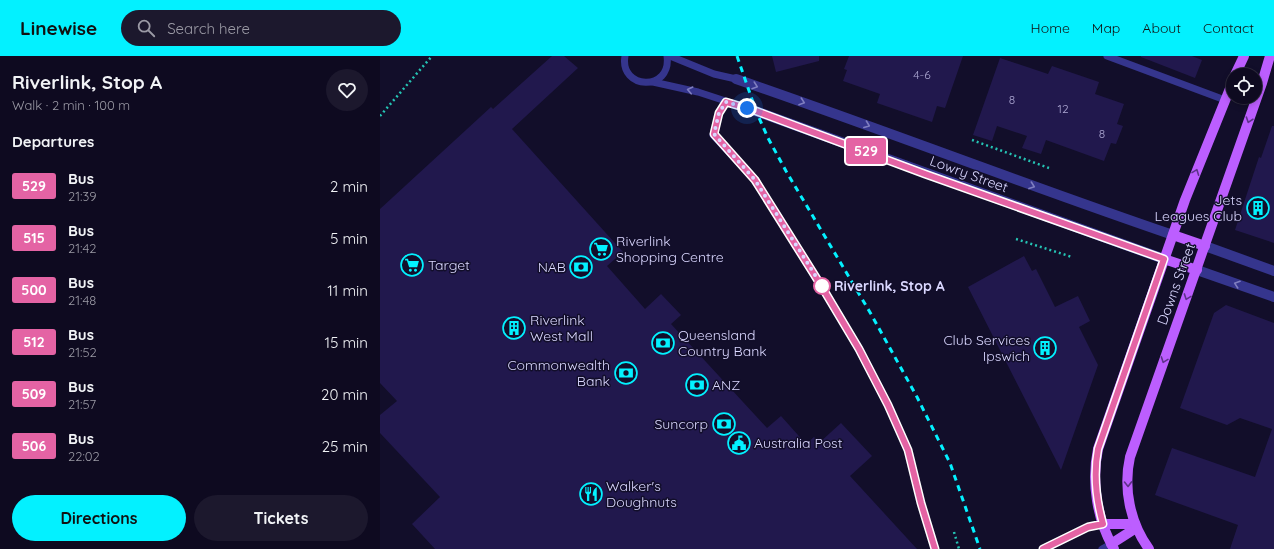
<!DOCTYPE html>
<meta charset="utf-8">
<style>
:root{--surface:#0e0a20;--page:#1c182d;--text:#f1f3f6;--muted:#9b9aa5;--line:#2e2b3e;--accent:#03f1ff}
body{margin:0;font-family:Quicksand,sans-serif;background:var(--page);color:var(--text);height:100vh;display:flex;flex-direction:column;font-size:15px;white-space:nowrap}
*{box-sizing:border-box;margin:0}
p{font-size:13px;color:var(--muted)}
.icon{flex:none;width:22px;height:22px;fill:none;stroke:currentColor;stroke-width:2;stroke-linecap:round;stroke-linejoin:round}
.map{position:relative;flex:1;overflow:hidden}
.sheet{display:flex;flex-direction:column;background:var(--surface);width:380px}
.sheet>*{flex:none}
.badge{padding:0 8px;border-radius:3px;font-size:14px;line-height:26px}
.tools{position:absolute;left:846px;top:12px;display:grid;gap:8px}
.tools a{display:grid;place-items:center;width:36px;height:36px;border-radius:50%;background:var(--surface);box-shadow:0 2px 6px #0003,0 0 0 1px var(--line);font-size:20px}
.you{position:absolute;width:20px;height:20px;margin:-10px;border:3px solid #fff;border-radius:50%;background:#1a73e8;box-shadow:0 0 0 6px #1a73e833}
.map>.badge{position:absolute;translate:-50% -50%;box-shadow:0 0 0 2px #fff}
h2{padding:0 12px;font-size:15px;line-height:36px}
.round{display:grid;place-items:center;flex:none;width:42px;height:42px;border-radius:21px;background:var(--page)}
.summary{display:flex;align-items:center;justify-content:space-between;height:68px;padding:0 12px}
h1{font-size:19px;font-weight:700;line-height:30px}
.action{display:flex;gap:8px;margin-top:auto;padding:8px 12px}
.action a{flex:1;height:46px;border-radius:24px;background:var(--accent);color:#111;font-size:16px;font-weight:700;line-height:46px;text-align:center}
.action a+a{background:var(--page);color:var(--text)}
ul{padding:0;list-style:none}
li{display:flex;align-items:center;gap:12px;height:52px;padding:0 12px}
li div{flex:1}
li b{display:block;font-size:15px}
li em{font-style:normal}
li .badge{min-width:44px;font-weight:700;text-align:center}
header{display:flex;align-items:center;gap:24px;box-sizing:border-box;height:56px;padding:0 20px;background:var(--accent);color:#111}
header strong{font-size:19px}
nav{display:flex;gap:22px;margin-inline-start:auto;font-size:14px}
.search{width:280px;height:36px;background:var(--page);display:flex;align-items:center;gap:10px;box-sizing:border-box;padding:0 14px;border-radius:22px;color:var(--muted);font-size:15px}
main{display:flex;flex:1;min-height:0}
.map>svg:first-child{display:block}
.building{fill:#21184d}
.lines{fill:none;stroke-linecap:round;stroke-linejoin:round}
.path{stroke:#25c5b5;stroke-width:2.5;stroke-dasharray:2 3;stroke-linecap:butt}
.lane{stroke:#35358d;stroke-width:7}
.street{stroke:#35358d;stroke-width:10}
.primary{stroke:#bc5eff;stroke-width:10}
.rail{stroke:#03f1ff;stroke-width:3;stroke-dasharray:6 5;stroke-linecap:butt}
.oneway{stroke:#7f7ec0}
.oneway2{stroke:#5e328a}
.line-casing{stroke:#fff;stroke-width:9}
.line{stroke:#e463a4;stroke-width:6}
.walk{stroke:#dad7ff;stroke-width:4;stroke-dasharray:0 7.2}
.stop-dot{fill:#fff;stroke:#e463a4;stroke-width:2}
.labels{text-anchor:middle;stroke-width:3;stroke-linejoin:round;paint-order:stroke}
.number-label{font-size:12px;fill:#aca7d2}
.street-label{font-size:14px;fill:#dad7ff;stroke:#120e2a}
.poi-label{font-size:14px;fill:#dad7ff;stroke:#120e2a;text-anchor:start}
.stop-label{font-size:14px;font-weight:bold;fill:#dad7ff;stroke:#120e2a;text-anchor:start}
</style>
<header>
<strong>Linewise</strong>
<div class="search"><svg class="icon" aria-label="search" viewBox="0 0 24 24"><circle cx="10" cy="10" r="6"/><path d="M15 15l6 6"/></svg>Search here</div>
<nav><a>Home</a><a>Map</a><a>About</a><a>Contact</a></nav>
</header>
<main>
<section class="sheet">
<div class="summary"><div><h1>Riverlink, Stop A</h1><p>Walk · 2 min · 100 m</p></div><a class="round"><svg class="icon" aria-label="heart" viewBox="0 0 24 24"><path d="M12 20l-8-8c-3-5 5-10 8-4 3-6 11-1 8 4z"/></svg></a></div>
<h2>Departures</h2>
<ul>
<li><span class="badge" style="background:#e463a4;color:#fff">529</span><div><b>Bus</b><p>21:39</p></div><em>2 min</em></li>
<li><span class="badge" style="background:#e463a4;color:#fff">515</span><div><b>Bus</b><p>21:42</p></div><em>5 min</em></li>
<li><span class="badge" style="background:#e463a4;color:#fff">500</span><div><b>Bus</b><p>21:48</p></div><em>11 min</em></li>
<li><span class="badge" style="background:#e463a4;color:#fff">512</span><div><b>Bus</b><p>21:52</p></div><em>15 min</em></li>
<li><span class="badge" style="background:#e463a4;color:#fff">509</span><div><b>Bus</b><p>21:57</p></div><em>20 min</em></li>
<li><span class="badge" style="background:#e463a4;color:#fff">506</span><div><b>Bus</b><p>22:02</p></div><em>25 min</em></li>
</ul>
<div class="action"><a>Directions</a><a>Tickets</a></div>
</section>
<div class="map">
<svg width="894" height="493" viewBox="0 0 894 493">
<rect width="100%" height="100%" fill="#120e2a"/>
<g class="building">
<polygon points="172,0 184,0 198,12 132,73 243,196 227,210 265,253 281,238 301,259 291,268 387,372 401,360 426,388 434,381 439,387 461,367 492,400 470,420 537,493 55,493 32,468 60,441 0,377 0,359 17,345 0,327 0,153 111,51 113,53"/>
<polygon points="392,0 439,0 439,5 396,16"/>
<polygon points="469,0 583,0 565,52 557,50 552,66 497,47 500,38 463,25 467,14 464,13"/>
<polygon points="761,0 812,0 822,4 815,22 761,1"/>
<polygon points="620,2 668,18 672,10 719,26 715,38 744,48 737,68 743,70 736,88 731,87 724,105 666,84 661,98 642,92 647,80 617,70 612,85 593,79"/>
<polygon points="892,70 894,70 894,187 855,174 879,101 881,102"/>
<polygon points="644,200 652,215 656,213 675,251 698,240 710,265 699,271 718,309 681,414 588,231"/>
<polygon points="846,249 894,267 894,493 850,493 858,469 775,439 792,392 875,421 892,373 860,362 847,369 800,352 834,257"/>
</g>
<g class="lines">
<g class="path">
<polyline points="0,60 52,0"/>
<polyline points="592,84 669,112"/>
<polyline points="636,183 692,201"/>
<polyline points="574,476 579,493"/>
</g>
<g class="lane">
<path d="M 245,0 C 239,34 292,36 287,0"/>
<polyline points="290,0 334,18 356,23"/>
<polyline points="727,0 845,44"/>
<polyline points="273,26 318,36 367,52"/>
<polyline points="346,46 339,57 333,79 375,124 471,279 508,349 528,394 541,447 555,493"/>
<polyline points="663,493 708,471 723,468"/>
<polyline points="722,493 731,488"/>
</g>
<g class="street">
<path d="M 356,23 C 502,73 646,129 793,179"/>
<polyline points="367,52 784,203"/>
<polyline points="825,190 894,215"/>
<polyline points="817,214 894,241"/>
</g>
<g class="primary">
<polyline points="855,19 864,0"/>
<polyline points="793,179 825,190"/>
<polyline points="784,203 817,214"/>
<polyline points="723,468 755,468"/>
<polyline points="731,488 756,472"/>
<path d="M 734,493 C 717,464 711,426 718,393 L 805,144 L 853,25"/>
<path d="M 769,493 C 750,467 743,432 750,401 L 882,27 L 890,0"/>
</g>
<polyline class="rail" points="357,0 376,55 388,82 406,115 491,258 537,341 570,407 600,493"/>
</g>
<defs><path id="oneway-chevron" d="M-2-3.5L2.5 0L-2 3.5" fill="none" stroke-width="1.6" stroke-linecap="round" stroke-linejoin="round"/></defs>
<g class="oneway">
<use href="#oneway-chevron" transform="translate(375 30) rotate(19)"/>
<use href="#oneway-chevron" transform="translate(310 34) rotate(-167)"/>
<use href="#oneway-chevron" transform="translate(422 46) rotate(19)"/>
<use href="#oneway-chevron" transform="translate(487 69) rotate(21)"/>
<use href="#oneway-chevron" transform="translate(652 130) rotate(20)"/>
<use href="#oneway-chevron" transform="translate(857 228) rotate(-161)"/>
</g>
<g class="oneway2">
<use href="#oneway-chevron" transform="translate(869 64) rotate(109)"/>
<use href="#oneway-chevron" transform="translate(816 116) rotate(-69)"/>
<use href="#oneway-chevron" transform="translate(807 241) rotate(110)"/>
<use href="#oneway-chevron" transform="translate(784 304) rotate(110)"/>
<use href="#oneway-chevron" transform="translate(748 428) rotate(89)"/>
</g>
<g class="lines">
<g class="line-casing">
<path id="line" d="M 555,493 L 541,447 L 528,394 L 508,349 L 479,293 L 442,231 L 375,124 L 334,78 L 339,57 L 346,46 L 376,55 L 545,118 L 784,203 L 718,393 C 713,419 716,443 723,468 L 708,471 L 663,493"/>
</g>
<use href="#line" class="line"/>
<polyline class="walk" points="367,52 346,46 339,57 334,78 375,124 442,230"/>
</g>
<defs>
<g id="building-ring" transform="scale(1.15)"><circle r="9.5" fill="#120e2a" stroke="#03f1ff" stroke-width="1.5"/><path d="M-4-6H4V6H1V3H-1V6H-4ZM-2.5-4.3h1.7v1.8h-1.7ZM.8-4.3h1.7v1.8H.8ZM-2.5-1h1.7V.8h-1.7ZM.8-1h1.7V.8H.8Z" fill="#03f1ff"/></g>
<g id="supermarket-ring" transform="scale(1.15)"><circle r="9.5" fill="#120e2a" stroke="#03f1ff" stroke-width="1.5"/><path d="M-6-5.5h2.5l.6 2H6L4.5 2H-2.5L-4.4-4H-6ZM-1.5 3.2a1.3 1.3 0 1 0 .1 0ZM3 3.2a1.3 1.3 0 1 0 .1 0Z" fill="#03f1ff"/></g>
<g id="bank-ring" transform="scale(1.15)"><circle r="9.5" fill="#120e2a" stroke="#03f1ff" stroke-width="1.5"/><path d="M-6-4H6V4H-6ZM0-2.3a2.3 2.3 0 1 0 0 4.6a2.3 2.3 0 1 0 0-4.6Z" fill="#03f1ff"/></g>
<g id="civic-ring" transform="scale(1.15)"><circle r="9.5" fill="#120e2a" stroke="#03f1ff" stroke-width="1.5"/><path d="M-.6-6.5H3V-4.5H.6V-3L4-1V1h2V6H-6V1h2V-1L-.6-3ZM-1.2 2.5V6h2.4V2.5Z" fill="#03f1ff"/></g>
<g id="restaurant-ring" transform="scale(1.15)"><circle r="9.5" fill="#120e2a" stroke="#03f1ff" stroke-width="1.5"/><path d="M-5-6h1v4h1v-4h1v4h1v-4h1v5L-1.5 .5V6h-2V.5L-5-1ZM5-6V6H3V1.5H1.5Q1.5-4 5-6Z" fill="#03f1ff"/></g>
</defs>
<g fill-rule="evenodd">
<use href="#building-ring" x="878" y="152"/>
<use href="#supermarket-ring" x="221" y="193"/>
<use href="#supermarket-ring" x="32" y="209"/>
<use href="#bank-ring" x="201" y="211"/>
<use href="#building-ring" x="134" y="272"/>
<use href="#bank-ring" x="283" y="287"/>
<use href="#building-ring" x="665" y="292"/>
<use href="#bank-ring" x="246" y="317"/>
<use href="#bank-ring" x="317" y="329"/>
<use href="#bank-ring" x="344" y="368"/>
<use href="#civic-ring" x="359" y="387"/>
<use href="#restaurant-ring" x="211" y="438"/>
</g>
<circle class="stop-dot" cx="442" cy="230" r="8"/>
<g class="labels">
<g class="number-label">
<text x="542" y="23">4-6</text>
<text x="632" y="48">8</text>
<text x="683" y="57">12</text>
<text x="722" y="82">8</text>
</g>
<g class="street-label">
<text transform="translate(589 118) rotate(20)" y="5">Lowry Street</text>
<text transform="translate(796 228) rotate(-70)" y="5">Downs Street</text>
</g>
<g class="poi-label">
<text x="862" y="149" text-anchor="end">Jets<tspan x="862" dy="16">Leagues Club</tspan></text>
<text x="236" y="190">Riverlink<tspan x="236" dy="16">Shopping Centre</tspan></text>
<text x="48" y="214">Target</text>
<text x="186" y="216" text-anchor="end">NAB</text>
<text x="150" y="269">Riverlink<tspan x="150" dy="16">West Mall</tspan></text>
<text x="298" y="284">Queensland<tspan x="298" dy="16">Country Bank</tspan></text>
<text x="650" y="289" text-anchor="end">Club Services<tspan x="650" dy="16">Ipswich</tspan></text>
<text x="230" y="314" text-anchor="end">Commonwealth<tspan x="230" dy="16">Bank</tspan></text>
<text x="332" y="334">ANZ</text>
<text x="328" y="373" text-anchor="end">Suncorp</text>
<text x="374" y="392">Australia Post</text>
<text x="226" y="435">Walker's<tspan x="226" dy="16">Doughnuts</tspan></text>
</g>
<g class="stop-label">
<text x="454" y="235">Riverlink, Stop A</text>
</g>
</g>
</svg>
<div class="tools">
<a><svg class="icon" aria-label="locate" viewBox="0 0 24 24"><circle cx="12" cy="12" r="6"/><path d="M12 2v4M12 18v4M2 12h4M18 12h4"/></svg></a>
</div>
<div class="you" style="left:367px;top:52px"></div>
<b class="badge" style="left:486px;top:95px;background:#e463a4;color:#fff">529</b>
</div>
</main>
